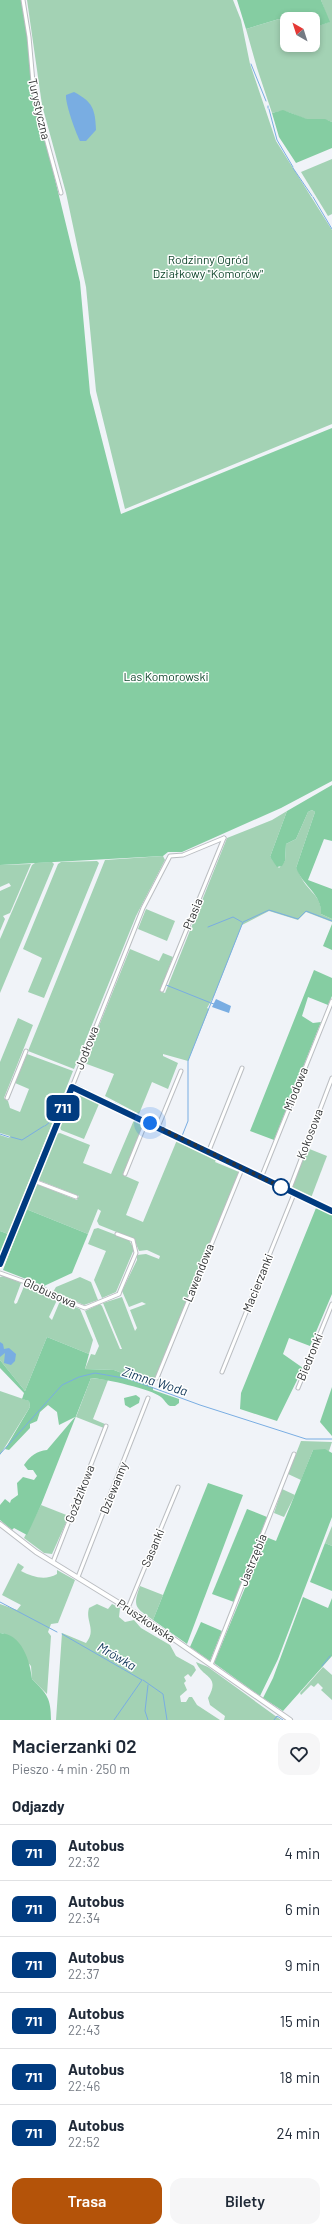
<!DOCTYPE html>
<html lang="pl">
<meta charset="utf-8">
<style>
:root{--surface:#fff;--page:#f6f6f7;--text:#1f2937;--muted:#747a83;--line:#e0e1e3;--accent:#b45309}
body{margin:0;font-family:Barlow,sans-serif;background:var(--page);color:var(--text);height:100vh;display:flex;flex-direction:column;font-size:15px;white-space:nowrap}
*{box-sizing:border-box;margin:0}
p{font-size:13px;color:var(--muted)}
.icon{flex:none;width:22px;height:22px;fill:none;stroke:currentColor;stroke-width:2;stroke-linecap:round;stroke-linejoin:round}
.map{position:relative;height:1720px;overflow:hidden}
.drawer{display:flex;flex-direction:column;background:var(--surface);flex:1}
.drawer>*{flex:none}
.badge{padding:0 8px;border-radius:6px;font-size:14px;line-height:26px}
.needle{width:26px;rotate:321deg}
.buttons{position:absolute;left:280px;top:12px;display:grid;gap:8px}
.buttons a{display:grid;place-items:center;width:40px;height:40px;border-radius:8px;background:var(--surface);box-shadow:0 2px 6px #0003;font-size:20px}
.you{position:absolute;width:20px;height:20px;margin:-10px;border:3px solid #fff;border-radius:50%;background:#1a73e8;box-shadow:0 0 0 6px #1a73e833}
.map>.badge{position:absolute;translate:-50% -50%;box-shadow:0 0 0 2px #fff}
h2{padding:0 12px;font-size:15px;line-height:36px}
.round{display:grid;place-items:center;flex:none;width:42px;height:42px;border-radius:12px;background:var(--page)}
.overview{display:flex;align-items:center;justify-content:space-between;height:68px;padding:0 12px}
h1{font-size:19px;font-weight:600;line-height:30px}
.action{display:flex;gap:8px;margin-top:auto;padding:8px 12px}
.action a{flex:1;height:46px;border-radius:12px;background:var(--accent);color:#fff;font-size:16px;font-weight:600;line-height:46px;text-align:center}
.action a+a{background:var(--page);color:var(--text)}
ul{padding:0;list-style:none}
li{display:flex;align-items:center;gap:12px;height:56px;padding:0 12px;border-top:1px solid var(--line)}
li div{flex:1}
li b{display:block;font-size:15px}
li em{font-style:normal}
li .badge{min-width:44px;font-weight:700;text-align:center}
.map>svg:first-child{display:block}
.green{fill:#a3d2b4}
.forest{fill:#85cda2}
.water{fill:#79ade2}
.lines{fill:none;stroke-linecap:round;stroke-linejoin:round}
.stream{stroke:#79ade2;stroke-width:1}
.minor-casing{stroke:#bbbec2;stroke-width:5}
.tertiary-casing{stroke:#bbbec2;stroke-width:6}
.minor{stroke:#fff;stroke-width:3}
.tertiary{stroke:#fff;stroke-width:4}
.line-casing{stroke:#fff;stroke-width:9}
.line{stroke:#003b80;stroke-width:6}
.walk{stroke:#313334;stroke-width:4;stroke-dasharray:0 7.2}
.stop-dot{fill:#fff;stroke:#003b80;stroke-width:2}
.labels{text-anchor:middle;stroke-width:3;stroke-linejoin:round;paint-order:stroke}
.street-label{font-size:12px;fill:#313334;stroke:#fff}
.park-label{font-size:12px;fill:#10472c;stroke:#fff}
.water-label{font-size:13px;font-style:italic;fill:#0d3456;stroke:#fff}
</style>
<div class="map">
<svg width="332" height="1720" viewBox="0 0 332 1720">
<rect width="100%" height="100%" fill="#f0f3f8"/>
<g class="green">
<polygon points="27,0 233,0 241,20 250,64 276,141 332,230 332,424 125,509 96,391 86,287 66,193 42,105"/>
<path d="M 321,0 L 332,0 L 332,122 C 323,118 315,121 306,119 C 292,115 288,108 272,113 L 257,68 L 246,29 L 279,19 L 287,27 L 287,45 L 313,45 L 313,28 L 329,22 Z"/>
<polygon points="332,159 332,214 328,216 301,172"/>
<path d="M 312,810 L 315,812 L 296,868 C 299,873 302,880 306,885 C 314,895 322,900 321,914 L 332,919 L 332,922 L 306,912 L 298,920 L 269,911 L 242,925 L 214,996 L 207,1008 L 209,1009 L 188,1061 L 163,1054 L 163,1056 L 178,1063 L 168,1089 L 152,1082 L 139,1114 L 105,1096 L 114,1074 L 84,1063 L 130,949 L 159,961 L 163,953 L 173,957 L 160,991 L 165,993 L 227,838 L 272,820 L 287,811 L 270,857 L 279,868 L 285,861 L 286,844 L 296,839 L 308,812 Z"/>
<polygon points="163,856 165,860 136,916 74,1069 28,1051 105,860"/>
<polygon points="97,861 99,863 44,998 28,992 42,958 23,949 58,864 61,862"/>
<polygon points="52,862 54,864 0,993 0,939 32,865 35,863"/>
<polygon points="31,864 10,913 3,916 5,919 0,931 0,891 11,886 9,883 0,887 0,865"/>
<polygon points="146,909 175,921 167,941 138,929"/>
<polygon points="18,1018 33,1025 4,1098 8,1101 10,1108 20,1112 29,1089 15,1083 27,1054 73,1071 8,1234 0,1231 0,1135 9,1138 10,1136 0,1133 0,1062"/>
<polygon points="76,1093 99,1104 84,1139 61,1130 60,1127 72,1097 74,1097"/>
<polygon points="134,1120 143,1125 123,1175 139,1182 126,1215 143,1222 177,1140 216,1160 215,1162 239,1172 153,1385 114,1370 85,1369 91,1354 95,1355 99,1346 85,1311 100,1304 102,1306 120,1349 122,1349 103,1303 122,1297 135,1331 137,1328 130,1310 146,1304 142,1302 129,1307 122,1291 137,1260 137,1255 146,1254 159,1259 160,1256 147,1250 139,1251 134,1239 99,1225 97,1221 101,1211 98,1209 88,1234 26,1209 37,1184 77,1200 79,1196 38,1180 56,1134 60,1133 90,1145 83,1163 111,1174"/>
<polygon points="307,1148 327,1156 311,1198 294,1190 292,1186"/>
<polygon points="98,1228 129,1240 134,1249 116,1292 102,1298 94,1280 106,1251 88,1244 94,1229"/>
<polygon points="4,1276 21,1283 14,1302 15,1304 17,1303 25,1284 42,1291 57,1300 49,1317 52,1320 60,1301 80,1309 93,1340 89,1354 47,1337 25,1391 0,1360 0,1277"/>
<polygon points="80,1277 91,1282 98,1300 84,1305 53,1292 56,1287"/>
<polygon points="91,1378 108,1380 93,1419 105,1424 104,1428 76,1417"/>
<polygon points="0,1391 29,1401 30,1407 0,1455"/>
<polygon points="301,1441 332,1442 329,1451 313,1450 301,1480 288,1474"/>
<polygon points="282,1489 295,1495 284,1517 274,1513"/>
<polygon points="41,1505 69,1516 52,1554 44,1553 24,1538"/>
<polygon points="332,1526 332,1546 325,1543"/>
<path d="M 18,1563 L 24,1567 L 21,1571 C 33,1577 45,1581 57,1574 L 57,1570 L 75,1580 L 58,1623 L 51,1624 L 48,1632 L 51,1636 L 47,1694 L 32,1679 L 31,1666 L 3,1633 L 0,1633 L 0,1604 L 17,1610 L 21,1605 L 2,1595 Z"/>
<path d="M 140,1586 L 163,1595 L 153,1620 C 136,1608 132,1607 140,1586 Z"/>
<path d="M 97,1604 L 108,1609 L 112,1604 L 120,1608 L 119,1617 L 125,1622 L 134,1620 L 141,1628 L 170,1645 L 176,1656 L 194,1666 L 196,1670 L 191,1677 L 188,1674 L 184,1677 L 186,1681 L 184,1683 L 187,1690 L 180,1696 L 181,1702 L 186,1702 L 189,1697 L 192,1697 L 197,1705 L 220,1720 L 56,1720 L 62,1633 L 86,1643 C 97,1630 85,1621 89,1608 Z"/>
<path d="M 196,1662 L 208,1667 L 281,1720 L 224,1720 L 225,1716 L 210,1705 L 208,1698 C 221,1675 203,1679 196,1662 Z"/>
<polygon points="323,1667 332,1675 332,1700 321,1690 323,1688 318,1683 314,1687 311,1685 301,1695 300,1693"/>
</g>
<g class="forest">
<polygon points="0,0 21,0 28,40 32,95 52,167 80,282 90,393 121,514 332,428 332,781 281,808 182,852 168,852 163,856 0,865"/>
<polygon points="237,0 321,0 330,22 313,28 313,19 287,19 287,27 279,19 246,29"/>
<polygon points="283,110 307,119 325,119 332,122 332,148 296,163 279,137 272,113"/>
<path d="M 332,785 L 332,841 L 324,839 L 308,880 L 332,889 L 332,919 L 321,914 C 322,894 303,886 296,868 L 315,812 L 312,810 L 308,812 L 296,839 L 286,844 L 285,861 L 282,866 L 277,867 L 270,857 L 287,811 Z"/>
<polygon points="332,924 332,950 323,946"/>
<polygon points="314,970 332,978 332,996 328,1005 308,997 302,1016 313,1023 321,1022 274,1140 250,1131"/>
<polygon points="316,1208 332,1215 332,1294 310,1346 289,1338 283,1354 303,1368 277,1421 240,1409 241,1393"/>
<polygon points="26,1209 88,1234 72,1273 44,1286 3,1270"/>
<polygon points="0,1231 8,1234 0,1254"/>
<path d="M 47,1337 L 89,1354 L 85,1369 L 114,1370 L 153,1385 L 153,1390 L 179,1399 L 179,1403 L 175,1406 L 170,1406 C 166,1404 165,1400 161,1397 C 151,1389 106,1379 91,1378 L 41,1505 L 27,1535 L 14,1528 L 12,1530 L 0,1520 L 0,1505 L 5,1499 L 10,1503 L 11,1500 L 18,1495 L 17,1483 L 23,1477 L 34,1480 L 37,1476 L 33,1470 L 28,1470 L 24,1465 C 30,1456 37,1451 47,1450 L 75,1417 L 59,1425 L 57,1412 L 48,1405 L 40,1412 L 37,1421 L 30,1424 L 30,1428 L 9,1450 L 5,1449 L 30,1407 L 29,1401 L 22,1399 L 24,1393 L 0,1368 L 0,1360 L 25,1391 Z"/>
<polygon points="332,1387 332,1436 320,1422"/>
<polygon points="136,1395 140,1398 139,1403 130,1408 125,1405 124,1398"/>
<polygon points="325,1449 332,1453 332,1517 278,1659 260,1696 214,1663 266,1537 276,1541 313,1450"/>
<polygon points="208,1483 243,1495 187,1644 153,1620"/>
<polygon points="247,1509 267,1517 234,1602 212,1594"/>
<polygon points="325,1543 332,1546 332,1591 310,1582"/>
<polygon points="303,1597 328,1608 332,1598 332,1656 283,1711 263,1698 273,1678"/>
<polygon points="201,1622 222,1631 210,1661 190,1647"/>
<path d="M 0,1633 C 22,1634 30,1661 32,1679 C 47,1694 51,1698 51,1720 L 0,1720 Z"/>
</g>
<g class="water">
<path d="M 74,92 C 93,102 95,109 96,130 L 86,141 L 80,141 C 76,134 65,103 66,95 Z"/>
<polygon points="216,999 231,1006 229,1013 212,1007"/>
<polygon points="0,1342 3,1344 4,1349 9,1348 16,1354 15,1361 11,1365 4,1363 5,1353 0,1357"/>
</g>
<g class="lines">
<g class="stream">
<polyline points="251,64 266,101"/>
<polyline points="268,106 268,108"/>
<polyline points="269,109 277,140 293,167"/>
<polyline points="293,168 312,196"/>
<polyline points="313,197 332,229"/>
<polyline points="208,927 233,917 242,922"/>
<polyline points="166,985 211,1003 243,922 269,910 298,919 306,911 332,921"/>
<polyline points="77,1085 83,1088"/>
<polyline points="86,1090 88,1091"/>
<polyline points="93,1093 95,1094"/>
<polyline points="99,1096 102,1098"/>
<polyline points="105,1099 111,1102"/>
<polyline points="62,1102 70,1086"/>
<polyline points="115,1103 132,1112"/>
<polyline points="57,1113 61,1106"/>
<polyline points="137,1115 148,1120"/>
<polyline points="152,1122 158,1125"/>
<polyline points="45,1126 55,1118"/>
<polyline points="161,1126 175,1133"/>
<polyline points="0,1134 9,1137"/>
<polyline points="178,1134 208,1148"/>
<polyline points="182,1136 188,1121 188,1061 211,1003 214,1004"/>
<polyline points="11,1137 22,1140 44,1126"/>
<polyline points="0,1454 62,1385 79,1377 95,1373 129,1379 200,1405 306,1439 332,1439"/>
<polyline points="0,1602 57,1632"/>
<polyline points="62,1634 142,1680 114,1720"/>
<polyline points="322,1666 330,1656"/>
<polyline points="143,1680 163,1694 167,1720"/>
<polyline points="148,1720 145,1711 148,1685"/>
<polyline points="274,1720 277,1716 283,1720"/>
</g>
<g class="minor-casing">
<g id="minor">
<polyline points="23,0 29,37 34,94 61,193"/>
<polyline points="162,990 224,838"/>
<polyline points="72,1087 143,908 170,856 183,855 224,838"/>
<polyline points="7,1098 26,1051"/>
<polyline points="158,1127 181,1071"/>
<polyline points="208,1153 242,1068"/>
<polyline points="125,1174 146,1122"/>
<polyline points="261,1178 332,1001"/>
<polyline points="34,1181 76,1197"/>
<polyline points="289,1191 332,1078"/>
<polyline points="0,1273 42,1288 57,1297 85,1308 119,1294 120,1291 136,1253 133,1240 117,1234"/>
<polyline points="222,1372 294,1194"/>
<polyline points="157,1378 242,1169"/>
<polyline points="298,1388 332,1304"/>
<polyline points="53,1562 106,1426"/>
<polyline points="78,1577 148,1398"/>
<polyline points="128,1608 178,1487"/>
<polyline points="211,1665 294,1454"/>
</g>
</g>
<g class="tertiary-casing">
<g id="tertiary">
<polyline points="0,1264 72,1087 332,1211"/>
<polyline points="0,1524 36,1552 145,1619 290,1720"/>
</g>
</g>
<use href="#minor" class="minor"/>
<use href="#tertiary" class="tertiary"/>
</g>
<g class="lines">
<g class="line-casing">
<polyline id="line" points="0,1264 72,1087 332,1211"/>
</g>
<use href="#line" class="line"/>
<polyline class="walk" points="150,1123 281,1187"/>
</g>
<circle class="stop-dot" cx="281" cy="1187" r="8"/>
<g class="labels">
<g class="street-label">
<text transform="translate(39 109) rotate(77)" y="4">Turystyczna</text>
<text transform="translate(193 914) rotate(-68)" y="4">Ptasia</text>
<text transform="translate(87 1048) rotate(-69)" y="4">Jodłowa</text>
<text transform="translate(296 1089) rotate(-68)" y="4">Miodowa</text>
<text transform="translate(310 1134) rotate(-69)" y="4">Kokosowa</text>
<text transform="translate(199 1273) rotate(-68)" y="4">Lawendowa</text>
<text transform="translate(258 1283) rotate(-68)" y="4">Macierzanki</text>
<text transform="translate(50 1293) rotate(24)" y="4">Globusowa</text>
<text transform="translate(310 1357) rotate(-68)" y="4">Biedronki</text>
<text transform="translate(114 1488) rotate(-68)" y="4">Dziewanny</text>
<text transform="translate(80 1494) rotate(-69)" y="4">Goździkowa</text>
<text transform="translate(153 1548) rotate(-67)" y="4">Sasanki</text>
<text transform="translate(253 1560) rotate(-68)" y="4">Jastrzębia</text>
<text transform="translate(146 1621) rotate(34)" y="4">Pruszkowska</text>
</g>
<g class="park-label">
<text x="208" y="264">Rodzinny Ogród<tspan x="208" dy="14">Działkowy "Komorów"</tspan></text>
<text x="166" y="681">Las Komorowski</text>
</g>
<g class="water-label">
<text transform="translate(155 1381) rotate(18)" y="5">Zimna Woda</text>
<text transform="translate(117 1656) rotate(30)" y="5">Mrówka</text>
</g>
</g>
</svg>
<div class="buttons">
<a><svg class="needle" viewBox="-14 -14 28 28"><path d="M0-13l5 13h-10z" fill="#e53935"/><path d="M0 13l5-13h-10z" fill="#747a83"/></svg></a>
</div>
<div class="you" style="left:150px;top:1123px"></div>
<b class="badge" style="left:63px;top:1108px;background:#003b80;color:#fff">711</b>
</div>
<section class="drawer">
<div class="overview"><div><h1>Macierzanki 02</h1><p>Pieszo · 4 min · 250 m</p></div><a class="round"><svg class="icon" aria-label="heart" viewBox="0 0 24 24"><path d="M12 20l-8-8c-3-5 5-10 8-4 3-6 11-1 8 4z"/></svg></a></div>
<h2>Odjazdy</h2>
<ul>
<li><span class="badge" style="background:#003b80;color:#fff">711</span><div><b>Autobus</b><p>22:32</p></div><em>4 min</em></li>
<li><span class="badge" style="background:#003b80;color:#fff">711</span><div><b>Autobus</b><p>22:34</p></div><em>6 min</em></li>
<li><span class="badge" style="background:#003b80;color:#fff">711</span><div><b>Autobus</b><p>22:37</p></div><em>9 min</em></li>
<li><span class="badge" style="background:#003b80;color:#fff">711</span><div><b>Autobus</b><p>22:43</p></div><em>15 min</em></li>
<li><span class="badge" style="background:#003b80;color:#fff">711</span><div><b>Autobus</b><p>22:46</p></div><em>18 min</em></li>
<li><span class="badge" style="background:#003b80;color:#fff">711</span><div><b>Autobus</b><p>22:52</p></div><em>24 min</em></li>
</ul>
<div class="action"><a>Trasa</a><a>Bilety</a></div>
</section>
